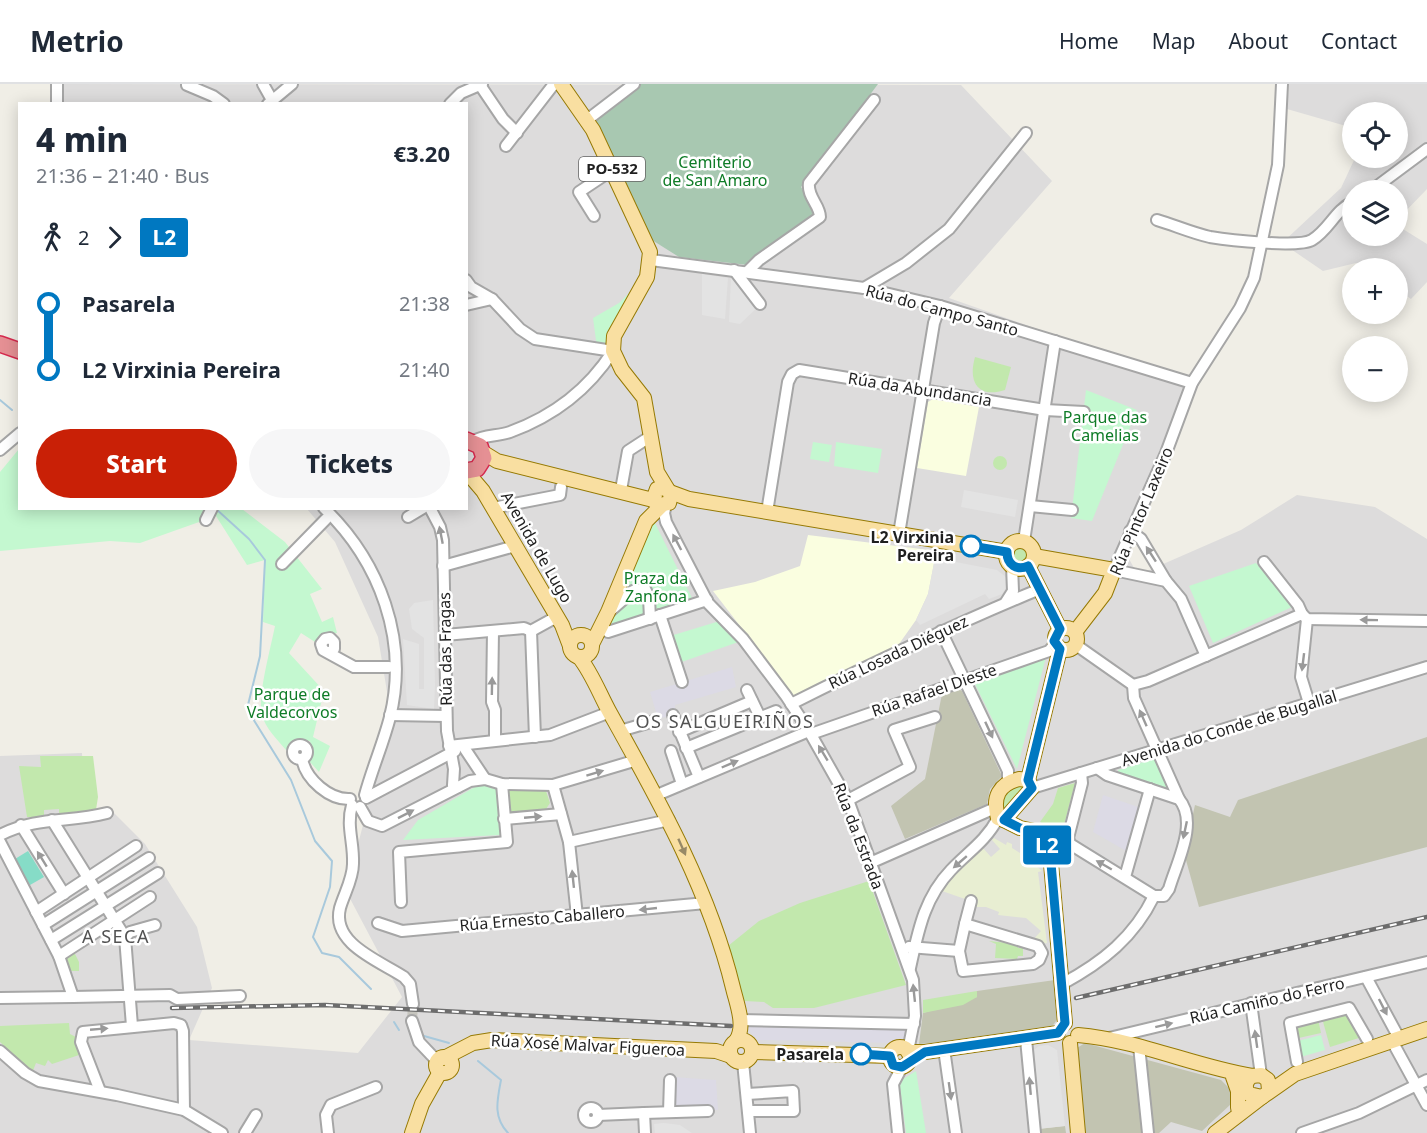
<!DOCTYPE html>
<meta charset="utf-8">
<style>
:root{--surface:#fff;--page:#f6f6f7;--text:#1f2937;--muted:#747a83;--line:#e0e1e3;--accent:#c92006}
body{margin:0;font-family:"Noto Sans",sans-serif;background:var(--page);color:var(--text);height:100vh;display:flex;flex-direction:column;font-size:22px;white-space:nowrap}
*{box-sizing:border-box;margin:0}
p{font-size:20px;color:var(--muted)}
.icon{flex:none;width:33px;height:33px;fill:none;stroke:currentColor;stroke-width:2;stroke-linecap:round;stroke-linejoin:round}
.map{position:relative;flex:1;overflow:hidden}
.sheet{position:absolute;left:18px;top:18px;width:450px;height:408px;display:flex;flex-direction:column;background:var(--surface);border-radius:0px;box-shadow:0 3px 15px #0003}
.sheet>*{flex:none}
.badge{padding:0 12px;border-radius:4px;font-size:21px;line-height:39px}
.fabs{position:absolute;left:1342px;top:18px;display:grid;gap:12px}
.fabs a{display:grid;place-items:center;width:66px;height:66px;border-radius:50%;background:var(--surface);box-shadow:0 3px 15px #0003;font-size:30px}
.map>.badge{position:absolute;translate:-50% -50%;box-shadow:0 0 0 3px #fff}
.legs{display:flex;align-items:center;gap:9px;height:66px;padding:0 18px;font-size:20px}
.legs p{margin-inline-start:auto}
.summary{display:flex;align-items:center;justify-content:space-between;height:102px;padding:0 18px}
h1{font-size:33px;font-weight:800;line-height:45px}
.cta{display:flex;gap:12px;margin-top:auto;padding:12px 18px}
.cta a{flex:1;height:69px;border-radius:36px;background:var(--accent);color:#fff;font-size:24px;font-weight:800;line-height:69px;text-align:center}
.cta a+a{background:var(--page);color:var(--text)}
ul{padding:0 18px;list-style:none}
li{display:flex;align-items:center;gap:21px;height:66px;font-size:22px}
li i{display:grid;place-items:center;width:9px;height:100%;margin:0 8px;background:currentColor}
li i::after{content:'';width:15px;height:15px;margin:-8px;border:4px solid;border-radius:50%;background:var(--surface)}
li p{margin-inline-start:auto}
li:first-child i{background:linear-gradient(#0000 50%,currentColor 0)}
li:last-child i{background:linear-gradient(currentColor 50%,#0000 0)}
header{display:flex;align-items:center;gap:36px;box-sizing:border-box;height:84px;padding:0 30px;background:var(--surface);border-bottom:2px solid var(--line)}
header strong{font-size:28px}
nav{display:flex;gap:33px;margin-inline-start:auto;font-size:21px}
.map>svg:first-child{display:block}
.residential{fill:#dddcdc}
.education{fill:#fafee0}
.construction{fill:#c2c4b1}
.farmland{fill:#e8eed2}
.grass{fill:#c2e8ad}
.cemetery{fill:#a8c8b1}
.park{fill:#c4f8d0}
.pitch{fill:#86dcc7}
.parking{fill:#e3e3e3}
.plaza{fill:#dcdae5}
.lines{fill:none;stroke-linecap:round;stroke-linejoin:round}
.stream{stroke:#a8c9dc;stroke-width:2}
.minor-tunnel{stroke:#c6c5be;stroke-width:10;stroke-dasharray:10 5;stroke-linecap:butt}
.minor-casing{stroke:#a6a6a6;stroke-width:14}
.major-casing{stroke:#967a04;stroke-width:16}
.highway-casing{stroke:#d62a4e;stroke-width:18}
.minor{stroke:#fff;stroke-width:10}
.major{stroke:#f9dfa1;stroke-width:14}
.highway{stroke:#e59094;stroke-width:15}
.rail-casing{stroke:#6d6d6d;stroke-width:4.5}
.rail{stroke:#fff;stroke-width:2;stroke-dasharray:7;stroke-linecap:butt}
.oneway{fill:#9a9a9a}
.oneway2{fill:#978966}
.line-1-casing{stroke:#fff;stroke-width:14}
.line-1{stroke:#0078c1;stroke-width:9}
.stop-1-dot{fill:#fff;stroke:#0078c1;stroke-width:3}
.labels{text-anchor:middle;stroke-width:5;stroke-linejoin:round;paint-order:stroke}
.shield{fill:#fff;stroke:#626262;stroke-width:1.5}
.shield-label{font-size:15px;font-weight:bold;fill:#1f1f1f}
.park-label{font-size:16px;fill:#0f7c27;stroke:#fff}
.street-label{font-size:16px;fill:#1f1f1f;stroke:#fff}
.stop-label{font-size:16px;font-weight:bold;fill:#1f1f1f;stroke:#fff;text-anchor:end}
.neighbourhood-label{font-size:18px;letter-spacing:1.5px;fill:#525252;stroke:#fff}
</style>
<header>
<strong>Metrio</strong>
<nav><a>Home</a><a>Map</a><a>About</a><a>Contact</a></nav>
</header>
<div class="map">
<svg width="1427" height="1049" viewBox="0 0 1427 1049">
<rect width="100%" height="100%" fill="#f0eee6"/>
<g class="residential">
<polygon points="62,0 961,1 1052,97 949,214 1197,301 1119,457 1138,491 1241,446 1297,411 1375,423 1427,455 1427,1049 0,1049 0,672 82,669 85,731 114,729 145,760 197,843 212,904 189,956 358,969 402,913 346,807 391,632 378,553 335,458 307,425 466,424 466,20 62,20"/>
<polygon points="1289,0 1427,0 1427,105 1398,135 1398,106 1353,106 1353,152 1398,152 1398,142 1427,160 1427,198 1411,215 1398,206 1398,184 1365,184 1356,179 1323,187 1282,159 1341,104 1355,74 1398,74 1398,28 1353,28 1353,44 1287,25"/>
</g>
<g class="education">
<polygon points="933,315 979,323 966,392 917,384 928,318"/>
<polygon points="808,451 929,466 935,474 928,510 916,536 899,560 795,613 713,507 755,498 800,482"/>
</g>
<g class="construction">
<polygon points="958,605 962,607 1002,692 990,705 987,720 905,755 891,722 925,695 942,610"/>
<polygon points="1427,653 1427,763 1199,823 1184,769 1195,721 1230,733 1238,716"/>
<polygon points="1055,896 1059,933 1051,944 1011,952 919,960 923,929 977,913 977,907"/>
<polygon points="1085,959 1221,996 1230,1005 1231,1020 1202,1047 1171,1038 1159,1049 1085,1049 1077,964"/>
<polygon points="1065,1042 1066,1049 1038,1049 1038,1045"/>
</g>
<polygon class="farmland" points="994,754 1006,761 1007,758 1012,760 1012,764 1020,769 1028,766 1030,769 1026,773 1042,787 1038,788 1047,859 1041,860 1033,856 1041,847 1026,834 998,831 999,828 986,823 972,823 968,816 942,807 957,788 983,764 991,773 1000,765 992,756"/>
<g class="grass">
<path d="M 975,273 L 1011,283 L 1005,306 C 977,315 968,297 975,273 Z"/>
<circle cx="1000" cy="379" r="7"/>
<circle cx="1020" cy="471" r="8"/>
<polygon points="40,672 93,672 98,713 95,732 59,735 59,725 44,726 44,734 27,733 19,682 41,683"/>
<polygon points="1075,699 1059,760 1050,744 1040,738 1053,720 1058,704"/>
<path d="M 1023,700 L 1026,705 L 1007,725 L 1003,725 C 1000,709 1010,705 1023,700 Z"/>
<polygon points="509,705 546,707 550,719 546,725 510,729"/>
<polygon points="869,797 906,901 814,924 773,924 764,918 744,917 728,862 759,837 800,819"/>
<polygon points="989,857 1018,860 1018,864 1023,864 1023,872 1018,872 1017,875 995,874 996,860"/>
<polygon points="74,868 79,878 79,887 71,887 65,872"/>
<polygon points="977,907 977,913 963,921 923,929 923,916"/>
<polygon points="1347,927 1362,953 1330,963 1322,934"/>
<polygon points="1318,935 1321,949 1294,955 1292,941"/>
<polygon points="69,939 70,950 76,953 79,971 52,980 48,976 45,982 36,979 32,989 0,958 0,942"/>
</g>
<polygon class="cemetery" points="639,0 878,0 801,103 818,130 748,181 679,173 652,156 595,35"/>
<g class="park">
<polygon points="630,208 636,212 613,259 597,264 593,234 619,219"/>
<polygon points="1086,306 1137,326 1092,437 1071,434"/>
<polygon points="813,358 832,361 829,378 810,375"/>
<polygon points="836,358 882,365 878,389 834,382"/>
<path d="M 19,365 L 20,424 L 242,425 L 285,458 L 322,505 L 310,510 L 322,538 L 333,533 L 337,549 L 321,551 L 315,558 L 301,549 L 289,569 L 324,607 L 313,653 L 330,662 L 319,688 L 309,677 L 312,672 L 310,657 L 299,657 L 286,666 C 278,656 265,644 262,631 C 257,613 271,563 275,542 L 263,538 L 265,476 L 247,481 L 216,432 L 140,459 L 110,457 L 0,467 L 0,388 Z"/>
<polygon points="655,439 695,520 608,548 651,440"/>
<polygon points="1256,479 1292,523 1213,559 1189,502"/>
<polygon points="723,536 744,556 676,580 667,553"/>
<polygon points="1047,569 1017,685 971,592"/>
<polygon points="1153,675 1157,677 1170,703 1169,706 1118,688 1118,686"/>
<polygon points="480,700 497,706 500,751 403,756 418,736"/>
<polygon points="1321,951 1325,966 1297,974 1294,958"/>
<polygon points="916,987 926,1049 906,1049 900,1002 903,995"/>
</g>
<polygon class="pitch" points="28,767 44,793 30,801 15,775"/>
<g class="parking">
<polygon points="702,190 728,194 725,235 702,231"/>
<polygon points="731,194 742,201 759,222 740,240 729,238"/>
<polygon points="964,406 1018,416 1015,433 961,423"/>
<polygon points="935,474 997,486 1006,493 1006,504 1002,510 989,515 985,510 920,541 916,536 928,510"/>
<polygon points="433,516 435,601 434,625 407,621 403,555 419,560 419,605 424,605 424,554 412,545 409,525 414,519"/>
<polygon points="1048,961 1057,966 1065,1042 1038,1045 1030,969 1039,962"/>
<polygon points="664,1039 680,1041 692,1049 655,1049 654,1040"/>
</g>
<g class="plaza">
<polygon points="732,583 736,603 675,621 675,630 658,635 650,608"/>
<polygon points="1103,711 1144,725 1128,768 1093,748"/>
<polygon points="746,936 910,940 908,956 893,959 757,956 747,944"/>
<polygon points="673,993 716,996 718,1026 671,1023"/>
</g>
<g class="lines">
<g class="stream">
<polyline points="0,316 12,326"/>
<polyline points="215,424 249,455 265,476 260,572 247,625 291,696 315,757 332,777 330,803 313,853 322,869 339,873 371,905"/>
<polyline points="394,938 399,946"/>
<polyline points="424,952 449,959"/>
<path d="M 478,977 L 501,996 C 497,1017 493,1033 508,1049"/>
</g>
<polyline class="minor-tunnel" points="412,937 413,920"/>
<g class="minor-casing">
<g id="minor">
<polyline points="263,0 272,16"/>
<polyline points="187,1 213,12 224,20"/>
<polyline points="480,1 503,35 517,49"/>
<polyline points="57,20 57,0"/>
<polyline points="268,20 292,0"/>
<polyline points="450,20 461,9 482,0"/>
<polyline points="587,36 634,0"/>
<polyline points="506,62 554,0"/>
<polyline points="1372,106 1427,65"/>
<polyline points="594,132 579,108 612,86"/>
<path d="M 1157,136 C 1174,141 1192,149 1210,153 C 1228,156 1299,164 1312,156 C 1329,146 1335,126 1353,118"/>
<polyline points="651,176 864,204 940,222 1192,299"/>
<polyline points="734,186 760,220"/>
<path d="M 747,188 L 759,176 L 820,133 C 820,121 807,113 809,99 L 874,16"/>
<path d="M 466,196 L 471,203 L 492,215 L 520,245 L 535,255 L 613,267 C 588,306 554,332 510,348 C 499,352 483,351 474,357"/>
<polyline points="864,204 906,179 949,145 1026,49"/>
<polyline points="466,221 492,215"/>
<polyline points="0,366 20,349"/>
<polyline points="621,406 628,367 651,352"/>
<polyline points="666,421 664,429 666,438 708,519 743,555 786,612 809,647 848,716 913,896 915,932 908,967"/>
<polyline points="1030,422 1072,426"/>
<path d="M 324,424 C 380,478 409,556 390,633 C 383,660 372,685 365,711"/>
<polyline points="430,424 440,443 443,456 447,647 454,685 453,701 458,703"/>
<polyline points="493,424 560,411 561,403"/>
<polyline points="767,428 788,298 792,290 799,286 1045,326 1084,328"/>
<polyline points="408,433 423,424"/>
<polyline points="206,436 212,424"/>
<polyline points="1130,447 1141,455 1166,497"/>
<polyline points="899,450 934,239 940,222"/>
<polyline points="1024,457 1055,257"/>
<polyline points="1264,478 1298,521 1302,530"/>
<polyline points="282,480 326,435"/>
<polyline points="443,482 515,462"/>
<polyline points="1006,518 1013,507 1012,482"/>
<polyline points="609,528 633,507 645,505 649,513 650,535"/>
<polyline points="660,531 682,598"/>
<polyline points="1307,535 1301,593 1309,619"/>
<polyline points="601,541 608,548 707,516"/>
<polyline points="493,547 492,618 495,626 495,656"/>
<polyline points="531,547 535,653"/>
<polyline points="941,547 1008,687 1008,697"/>
<polyline points="445,551 524,544 531,547 551,536 558,535"/>
<polyline points="1076,561 1133,601"/>
<polyline points="330,568 334,565 334,558 330,554 325,555 321,560 323,566 354,583 389,583"/>
<polyline points="1206,572 1181,515 1166,497 1114,486 1166,369 1192,299 1240,224 1254,194 1278,81 1282,0"/>
<polyline points="1133,601 1148,597 1302,530 1307,535 1427,537"/>
<polyline points="1133,601 1134,614 1179,715"/>
<polyline points="747,606 760,633"/>
<path d="M 791,620 C 873,579 955,540 1040,505"/>
<polyline points="390,631 446,632"/>
<polyline points="673,631 699,693"/>
<polyline points="620,647 654,637"/>
<polyline points="679,648 752,617"/>
<polyline points="811,650 1049,567 1055,560"/>
<circle cx="300" cy="668" r="7"/>
<polyline points="449,662 550,651 610,628"/>
<polyline points="463,662 485,695"/>
<polyline points="686,664 776,627"/>
<polyline points="671,667 682,700"/>
<path d="M 302,675 C 306,696 330,716 350,715"/>
<path d="M 1081,689 L 1082,699 L 1068,754 L 1070,760 L 1154,812 L 1164,812 L 1169,805 C 1176,780 1199,738 1179,715 L 1107,691 L 1097,684"/>
<polyline points="553,701 569,758 577,832"/>
<polyline points="1032,704 1427,583"/>
<polyline points="657,711 809,647"/>
<polyline points="366,714 455,667"/>
<polyline points="848,716 910,683 894,646 935,633"/>
<path d="M 352,721 C 346,742 354,758 353,780 C 353,795 344,810 340,824 C 331,860 380,877 404,893 L 410,900 L 413,920"/>
<polyline points="360,723 368,737 382,742 470,697 485,695 502,700 553,701 637,676"/>
<polyline points="504,735 561,730"/>
<polyline points="52,736 125,853 132,942"/>
<polyline points="21,741 64,810"/>
<path d="M 0,751 C 38,732 68,739 107,729"/>
<polyline points="0,758 59,872 73,913 170,911 177,915 240,912"/>
<polyline points="569,758 669,736"/>
<polyline points="870,779 995,724"/>
<polyline points="1125,793 1150,705"/>
<polyline points="401,818 399,768 507,758 502,700"/>
<polyline points="36,828 136,762"/>
<polyline points="378,839 402,847 706,819"/>
<polygon points="965,840 1038,862 1042,869 1039,876 1033,880 963,887 959,867"/>
<polyline points="965,840 971,817"/>
<polyline points="43,841 149,774"/>
<polyline points="125,853 130,848 155,841"/>
<polyline points="51,856 158,789"/>
<polyline points="909,863 959,867"/>
<polyline points="59,872 150,813"/>
<path d="M 910,884 C 918,848 924,814 951,786 C 968,768 986,757 998,734"/>
<polyline points="1366,893 1399,954"/>
<path d="M 1062,900 C 1103,878 1134,853 1154,812"/>
<polyline points="0,914 73,913"/>
<polyline points="1251,919 1261,991"/>
<polyline points="740,936 914,940"/>
<polyline points="412,937 419,958 437,977"/>
<polyline points="1109,954 1427,878"/>
<polyline points="1026,955 1035,1049"/>
<polyline points="1392,957 1427,1021"/>
<polyline points="1139,962 1148,1049"/>
<polyline points="944,965 956,1049"/>
<polyline points="0,967 25,989 39,997 117,1011 184,1026 222,1049"/>
<polyline points="743,978 750,1049"/>
<polyline points="1297,978 1290,939 1349,924 1367,955"/>
<polyline points="100,1007 81,958 83,948 174,939 181,941 183,947 184,1026"/>
<polyline points="747,1010 793,1007 794,1027 749,1027"/>
<circle cx="591" cy="1031" r="7"/>
<polyline points="669,1028 670,996"/>
<polyline points="644,1029 708,1027"/>
<polyline points="598,1031 644,1029 645,1049"/>
<polyline points="245,1049 256,1031"/>
<polyline points="328,1049 326,1031 331,1021 376,1003"/>
<polyline points="898,1049 893,1000 902,983"/>
<polyline points="1302,1049 1359,1029 1427,996"/>
</g>
</g>
<g class="major-casing">
<g id="major">
<polyline points="561,0 593,46 650,168 647,193 614,252 613,267 622,286 644,314 657,388 671,411 669,419 659,421 653,416 657,405 666,404"/>
<polyline points="484,369 497,377 653,416"/>
<polyline points="466,387 483,407 562,541 570,562"/>
<polyline points="670,408 689,415 1007,468"/>
<circle cx="1020" cy="471" r="14"/>
<polyline points="1034,472 1114,486 1105,509 1075,548"/>
<polyline points="1028,482 1060,545"/>
<circle cx="1066" cy="555" r="11"/>
<circle cx="581" cy="562" r="11"/>
<polyline points="592,560 608,528 646,437 661,422"/>
<path d="M 579,573 C 592,589 600,611 610,629 C 659,717 709,805 733,904 C 737,921 746,942 736,957"/>
<path d="M 1019,695 L 1028,696 L 1032,704 L 1004,736 L 998,734 C 992,713 999,700 1019,695 Z"/>
<polyline points="1028,696 1060,565"/>
<polyline points="1004,736 1020,744 1039,748 1050,768 1065,939"/>
<path d="M 1078,951 C 1138,956 1193,982 1252,992"/>
<circle cx="741" cy="967" r="11"/>
<polyline points="1070,959 1078,1049"/>
<circle cx="900" cy="973" r="10"/>
<polyline points="752,968 890,972"/>
<polyline points="908,968 925,968 1058,949"/>
<circle cx="444" cy="981" r="8"/>
<polyline points="444,974 473,959 492,956 716,967 731,972"/>
<polyline points="1233,993 1238,1007 1238,1024"/>
<path d="M 1269,1006 L 1268,996 L 1261,991 L 1252,992 C 1245,997 1244,1004 1249,1010 L 1262,1013 L 1295,990 L 1427,945"/>
<polyline points="412,1049 422,1020 440,988"/>
<polyline points="1215,1049 1262,1013"/>
</g>
</g>
<g class="highway-casing">
<g id="highway">
<polyline points="0,260 20,267"/>
<polyline points="466,356 480,362 484,374 477,385 466,387"/>
</g>
</g>
<use href="#minor" class="minor"/>
<use href="#major" class="major"/>
<use href="#highway" class="highway"/>
<g class="rail-casing">
<g id="rail">
<polyline points="1076,914 1427,833"/>
<polyline points="172,924 325,921 731,942"/>
</g>
</g>
<use href="#rail" class="rail"/>
</g>
<defs><path id="oneway-solid" d="M-6-.8H1V-3.2L6.5 0L1 3.2V.8H-6Z" transform="scale(1.5)"/></defs>
<g class="oneway">
<use href="#oneway-solid" transform="translate(441 451) rotate(-101)"/>
<use href="#oneway-solid" transform="translate(677 458) rotate(-118)"/>
<use href="#oneway-solid" transform="translate(1151 470) rotate(-123)"/>
<use href="#oneway-solid" transform="translate(1369 536) rotate(-179)"/>
<use href="#oneway-solid" transform="translate(1303 578) rotate(97)"/>
<use href="#oneway-solid" transform="translate(492 602) rotate(-89)"/>
<use href="#oneway-solid" transform="translate(1143 634) rotate(-114)"/>
<use href="#oneway-solid" transform="translate(989 646) rotate(65)"/>
<use href="#oneway-solid" transform="translate(823 669) rotate(-121)"/>
<use href="#oneway-solid" transform="translate(730 680) rotate(-23)"/>
<use href="#oneway-solid" transform="translate(595 689) rotate(-17)"/>
<use href="#oneway-solid" transform="translate(406 730) rotate(-27)"/>
<use href="#oneway-solid" transform="translate(533 733) rotate(-5)"/>
<use href="#oneway-solid" transform="translate(1185 746) rotate(102)"/>
<use href="#oneway-solid" transform="translate(42 775) rotate(-122)"/>
<use href="#oneway-solid" transform="translate(960 778) rotate(139)"/>
<use href="#oneway-solid" transform="translate(1104 781) rotate(-150)"/>
<use href="#oneway-solid" transform="translate(573 795) rotate(-96)"/>
<use href="#oneway-solid" transform="translate(648 825) rotate(174)"/>
<use href="#oneway-solid" transform="translate(914 909) rotate(-96)"/>
<use href="#oneway-solid" transform="translate(1383 923) rotate(63)"/>
<use href="#oneway-solid" transform="translate(1164 941) rotate(-14)"/>
<use href="#oneway-solid" transform="translate(99 945) rotate(-5)"/>
<use href="#oneway-solid" transform="translate(1256 955) rotate(-98)"/>
<use href="#oneway-solid" transform="translate(1030 1002) rotate(-95)"/>
<use href="#oneway-solid" transform="translate(950 1007) rotate(82)"/>
</g>
<use class="oneway2" href="#oneway-solid" transform="translate(682 763) rotate(66)"/>
<g class="lines">
<g class="line-1-casing">
<path id="line-1" d="M 861,970 L 890,972 L 893,981 L 902,983 L 925,968 L 1058,949 L 1065,939 L 1050,768 L 1039,748 L 1020,744 L 1004,736 L 1032,704 L 1028,696 L 1060,565 L 1054,557 L 1060,545 L 1028,482 C 1017,487 1007,481 1007,468 L 971,462"/>
</g>
<use href="#line-1" class="line-1"/>
</g>
<g class="stop-1-dot">
<circle cx="971" cy="462" r="10"/>
<circle cx="861" cy="970" r="10"/>
</g>
<g class="labels">
<rect class="shield" x="579" y="73" width="66" height="24" rx="4.5"/>
<g class="shield-label">
<text x="612" y="90">PO-532</text>
</g>
<g class="park-label">
<text x="715" y="84">Cemiterio<tspan x="715" dy="18">de San Amaro</tspan></text>
<text x="1105" y="339">Parque das<tspan x="1105" dy="18">Camelias</tspan></text>
<text x="656" y="500">Praza da<tspan x="656" dy="18">Zanfona</tspan></text>
<text x="292" y="616">Parque de<tspan x="292" dy="18">Valdecorvos</tspan></text>
</g>
<g class="street-label">
<text transform="translate(942 226) rotate(15)" y="6">Rúa do Campo Santo</text>
<text transform="translate(920 305) rotate(9)" y="6">Rúa da Abundancia</text>
<text transform="translate(1141 427) rotate(-67)" y="6">Rúa Pintor Laxeiro</text>
<text transform="translate(537 463) rotate(60)" y="6">Avenida de Lugo</text>
<text transform="translate(445 565) rotate(-91)" y="6">Rúa das Fragas</text>
<text transform="translate(898 568) rotate(-25)" y="6">Rúa Losada Diéguez</text>
<text transform="translate(934 606) rotate(-19)" y="6">Rúa Rafael Dieste</text>
<text transform="translate(1229 644) rotate(-17)" y="6">Avenida do Conde de Bugallal</text>
<text transform="translate(859 752) rotate(69)" y="6">Rúa da Estrada</text>
<text transform="translate(542 834) rotate(-5)" y="6">Rúa Ernesto Caballero</text>
<text transform="translate(1267 916) rotate(-13)" y="6">Rúa Camiño do Ferro</text>
<text transform="translate(588 961) rotate(3)" y="6">Rúa Xosé Malvar Figueroa</text>
</g>
<g class="stop-label">
<text x="954" y="459">L2 Virxinia<tspan x="954" dy="18">Pereira</tspan></text>
<text x="844" y="976">Pasarela</text>
</g>
<g class="neighbourhood-label">
<text x="725" y="644">OS SALGUEIRIÑOS</text>
<text x="116" y="859">A SECA</text>
</g>
</g>
</svg>
<div class="fabs">
<a><svg class="icon" aria-label="locate" viewBox="0 0 24 24"><circle cx="12" cy="12" r="6"/><path d="M12 2v4M12 18v4M2 12h4M18 12h4"/></svg></a>
<a><svg class="icon" aria-label="layers" viewBox="0 0 24 24"><path d="M12 4l9 5-9 5-9-5zM3 14l9 5 9-5"/></svg></a>
<a>+</a>
<a>−</a>
</div>
<b class="badge" style="left:1047px;top:761px;background:#0078c1;color:#fff">L2</b>
<section class="sheet">
<div class="summary"><div><h1>4 min</h1><p>21:36 – 21:40 · Bus</p></div><b>€3.20</b></div>
<div class="legs"><svg class="icon" aria-label="walk" viewBox="0 0 24 24"><circle cx="13" cy="4" r="2"/><path d="M13 8l-2 6 4 7M11 14l-3 7M7 12l3-4h3l4 4"/></svg>2<svg class="icon" aria-label="forward" viewBox="0 0 24 24"><path d="M9 5l7 7-7 7"/></svg><b class="badge" style="background:#0078c1;color:#fff">L2</b></div>
<ul>
<li><i style="color:#0078c1"></i><b>Pasarela</b><p>21:38</p></li>
<li><i style="color:#0078c1"></i><b>L2 Virxinia Pereira</b><p>21:40</p></li>
</ul>
<div class="cta"><a>Start</a><a>Tickets</a></div>
</section>
</div>
